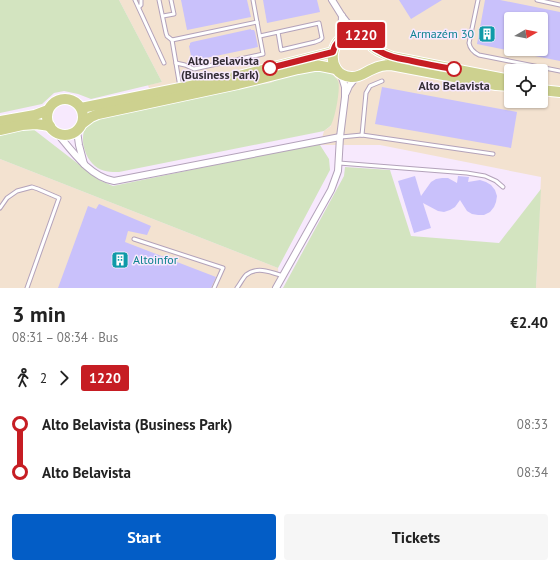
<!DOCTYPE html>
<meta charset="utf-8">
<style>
:root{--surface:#fff;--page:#f6f6f6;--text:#222;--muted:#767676;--accent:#035dc6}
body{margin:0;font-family:"PT Sans",sans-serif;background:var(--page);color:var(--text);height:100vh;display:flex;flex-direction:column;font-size:15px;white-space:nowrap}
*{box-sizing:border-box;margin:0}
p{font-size:13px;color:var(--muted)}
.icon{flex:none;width:22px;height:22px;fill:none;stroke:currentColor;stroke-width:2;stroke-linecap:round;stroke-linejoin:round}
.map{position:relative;height:288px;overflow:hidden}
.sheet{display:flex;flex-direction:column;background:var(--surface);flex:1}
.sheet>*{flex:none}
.badge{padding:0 8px;border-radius:3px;font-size:14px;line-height:26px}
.needle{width:26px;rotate:81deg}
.tools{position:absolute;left:504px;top:12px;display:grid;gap:8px}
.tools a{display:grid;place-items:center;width:44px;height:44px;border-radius:4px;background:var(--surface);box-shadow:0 1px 3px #0004;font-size:20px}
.map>.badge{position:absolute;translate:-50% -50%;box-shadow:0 0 0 2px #fff}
.legs{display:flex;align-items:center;gap:6px;height:44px;padding:0 12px;font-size:13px}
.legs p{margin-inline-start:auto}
.overview{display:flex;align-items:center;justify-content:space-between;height:68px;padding:0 12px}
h1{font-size:22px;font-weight:700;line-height:30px}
.button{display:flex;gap:8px;margin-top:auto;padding:8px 12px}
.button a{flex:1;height:46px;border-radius:4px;background:var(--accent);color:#fff;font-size:16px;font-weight:700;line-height:46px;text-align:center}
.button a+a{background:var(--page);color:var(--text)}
ul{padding:0 12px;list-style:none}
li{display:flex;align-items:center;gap:14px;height:48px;font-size:15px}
li i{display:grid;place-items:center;width:6px;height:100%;margin:0 5px;background:currentColor}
li i::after{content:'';width:10px;height:10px;margin:-5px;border:3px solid;border-radius:50%;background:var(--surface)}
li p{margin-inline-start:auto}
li:first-child i{background:linear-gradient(#0000 50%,currentColor 0)}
li:last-child i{background:linear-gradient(currentColor 50%,#0000 0)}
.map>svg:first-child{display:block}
.industrial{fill:#f3e2d0;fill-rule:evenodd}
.green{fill:#d3e4c0}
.building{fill:#c9c1fb}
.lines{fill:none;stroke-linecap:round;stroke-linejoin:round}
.service-casing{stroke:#b3a2ba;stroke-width:5}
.minor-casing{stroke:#b3a2ba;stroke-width:8}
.primary-casing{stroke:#fff;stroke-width:12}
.service{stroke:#fff;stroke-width:3}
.minor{stroke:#fff;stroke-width:6}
.primary{stroke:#cdd18f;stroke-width:10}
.line-1-casing{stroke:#fff;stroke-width:9}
.line-1{stroke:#c61d23;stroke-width:6}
.stop-1-dot{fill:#fff;stroke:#c61d23;stroke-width:2}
.labels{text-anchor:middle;stroke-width:3;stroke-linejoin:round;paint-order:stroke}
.culture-label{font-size:12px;fill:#0d838f;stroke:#f7e9fd;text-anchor:end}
.stop-label{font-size:12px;font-weight:bold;fill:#342d36;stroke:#f7e9fd;text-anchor:end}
</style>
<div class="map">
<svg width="560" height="288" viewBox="0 0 560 288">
<rect width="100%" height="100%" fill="#f7e9fd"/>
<g class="industrial">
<path d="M 119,0 L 560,0 L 560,288 L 536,288 L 541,177 L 380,145 L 320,145 L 324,131 L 331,126 L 283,77 L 270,83 L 254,85 L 155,106 L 148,85 L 162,82 ZM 511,19 L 541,19 L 541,49 L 511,49 ZM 511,71 L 541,71 L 541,101 L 511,101 Z"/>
<polygon points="0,159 278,268 279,288 0,288"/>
</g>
<g class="green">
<polygon points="0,0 119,0 162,82 91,99 78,94 64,91 54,93 42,104 0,113"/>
<path d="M 316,70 C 323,71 334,73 338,81 C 341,87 335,119 331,125 C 330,127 326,129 324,131 L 119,172 C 111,172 102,172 95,166 C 84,157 78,136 88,123 C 90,121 93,120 96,118 L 254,85 L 270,83 L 283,77 Z"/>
<polygon points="33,129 99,180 113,186 312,145 320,145 329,159 330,170 278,268 0,159 0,133"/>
<polygon points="345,167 390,170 411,236 499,243 541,189 536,288 283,288 344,176"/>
</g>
<g class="building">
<polygon points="181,0 247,0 251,17 187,30"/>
<polygon points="263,0 317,0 320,12 267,23"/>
<polygon points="399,0 442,0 411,19"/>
<polygon points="485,0 500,0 560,12 560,61 515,52 515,49 541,49 541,19 511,19 511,51 477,44"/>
<polygon points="251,29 251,30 254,30 255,32 258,47 192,61 189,46 190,45 190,43 192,42"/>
<polygon points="382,87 517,112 511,148 375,124"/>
<polygon points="415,176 421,196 431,182 436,179 442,178 448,178 457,183 458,176 469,177 468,182 480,180 486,182 491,185 495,190 497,196 496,202 494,207 490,212 484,215 478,215 472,214 467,211 460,200 455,207 450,210 444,212 438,211 423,203 431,228 414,233 398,181"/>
<polygon points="99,204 151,226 147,235 128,231 125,242 216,277 211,288 58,288 88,206 96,209"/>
</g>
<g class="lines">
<g class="service-casing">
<g id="service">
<polyline points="135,0 164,63"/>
<polyline points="159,0 166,33 167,36 172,40 180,87"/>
<path d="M 478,0 L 469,43 C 470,49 473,52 479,55 L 560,71"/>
<polyline points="537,0 560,5"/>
<polyline points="139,7 141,5 141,0"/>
<polyline points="163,16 174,14 171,0"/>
<polyline points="260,36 319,23 322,38 320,40 315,42 281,50 278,32"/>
<polyline points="172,40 257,22 253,0"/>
<polyline points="176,63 185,65 194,69 263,54 257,22"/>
<polyline points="362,135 366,93 370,86 382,81"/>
<polyline points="341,137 362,135 493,154"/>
<polyline points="339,163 467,173 485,176 496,181 503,187"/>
<polyline points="0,208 7,198 17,191 32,187 38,189 59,198 27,288"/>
<polyline points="134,239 223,268 214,288"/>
<path d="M 237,288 C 240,284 243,278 246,275 C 257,266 271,272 283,276"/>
</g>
</g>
<g class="minor-casing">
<g id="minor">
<polyline points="332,0 342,16 349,25 360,34"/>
<polyline points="341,39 342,16"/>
<polyline points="346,93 349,86 356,77"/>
<polyline points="77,131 79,145 84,164"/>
<path d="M 57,133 C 72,151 90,177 114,181 L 340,137"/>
<polyline points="276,288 331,190 338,171 340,137 345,97 345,87 341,74"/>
</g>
</g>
<g class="primary-casing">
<g id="primary">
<path d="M 511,80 L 479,74 L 392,57 C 386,54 378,52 373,47 C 368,42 364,35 357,34 C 329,31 323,75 351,77 C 360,78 365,72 373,69 C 379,66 385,65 391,65 L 496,85 L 511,86"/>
<polyline points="541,90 560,92"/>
<circle cx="65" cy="117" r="18"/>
<polyline points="81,108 235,77 333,52"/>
<polyline points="0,121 35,115 48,110"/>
<polyline points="83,123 91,117 98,114 238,84 298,69 314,66 321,66 336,69"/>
<polyline points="0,130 22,125 36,124 50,126"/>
</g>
</g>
<use href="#service" class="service"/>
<use href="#minor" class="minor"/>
<use href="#primary" class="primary"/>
</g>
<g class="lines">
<g class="line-1-casing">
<path id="line-1" d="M 270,68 L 333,52 C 335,42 344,34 355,34 C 364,34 368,42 374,48 C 377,50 381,52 385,54 C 393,58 403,59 412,61 C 426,64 440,67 454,69"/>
</g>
<use href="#line-1" class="line-1"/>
</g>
<defs>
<g id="building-square" transform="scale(0.9)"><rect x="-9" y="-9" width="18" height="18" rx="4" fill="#0f9aa8" stroke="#f7e9fd"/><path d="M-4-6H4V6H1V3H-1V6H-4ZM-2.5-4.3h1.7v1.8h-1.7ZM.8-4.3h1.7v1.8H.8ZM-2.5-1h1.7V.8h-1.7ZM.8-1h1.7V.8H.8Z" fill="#fff"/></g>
</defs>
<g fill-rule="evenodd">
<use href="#building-square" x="487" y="34"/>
<use href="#building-square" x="120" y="260"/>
</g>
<g class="stop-1-dot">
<circle cx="270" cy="68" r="7"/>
<circle cx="454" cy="69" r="7"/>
</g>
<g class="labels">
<g class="culture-label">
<text x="474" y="38">Armazém 30</text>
<text x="133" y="264" text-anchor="start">Altoinfor</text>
</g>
<g class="stop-label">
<text x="259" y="65">Alto Belavista<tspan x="259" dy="14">(Business Park)</tspan></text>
<text x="454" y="90" text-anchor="middle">Alto Belavista</text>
</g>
</g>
</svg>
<div class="tools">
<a><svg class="needle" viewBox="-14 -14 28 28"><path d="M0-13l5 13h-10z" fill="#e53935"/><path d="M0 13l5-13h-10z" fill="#767676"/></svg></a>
<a><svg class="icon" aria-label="locate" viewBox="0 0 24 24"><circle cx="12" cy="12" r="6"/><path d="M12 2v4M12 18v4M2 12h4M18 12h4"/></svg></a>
</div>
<b class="badge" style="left:361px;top:35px;background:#c61d23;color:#fff">1220</b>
</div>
<section class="sheet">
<div class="overview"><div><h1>3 min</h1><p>08:31 – 08:34 · Bus</p></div><b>€2.40</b></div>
<div class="legs"><svg class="icon" aria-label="walk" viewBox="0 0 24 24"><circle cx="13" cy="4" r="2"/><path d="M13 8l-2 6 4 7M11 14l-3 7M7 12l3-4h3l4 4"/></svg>2<svg class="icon" aria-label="forward" viewBox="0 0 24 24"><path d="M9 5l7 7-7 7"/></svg><b class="badge" style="background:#c61d23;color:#fff">1220</b></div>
<ul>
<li><i style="color:#c61d23"></i><b>Alto Belavista (Business Park)</b><p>08:33</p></li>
<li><i style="color:#c61d23"></i><b>Alto Belavista</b><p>08:34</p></li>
</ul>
<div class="button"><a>Start</a><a>Tickets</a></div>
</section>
